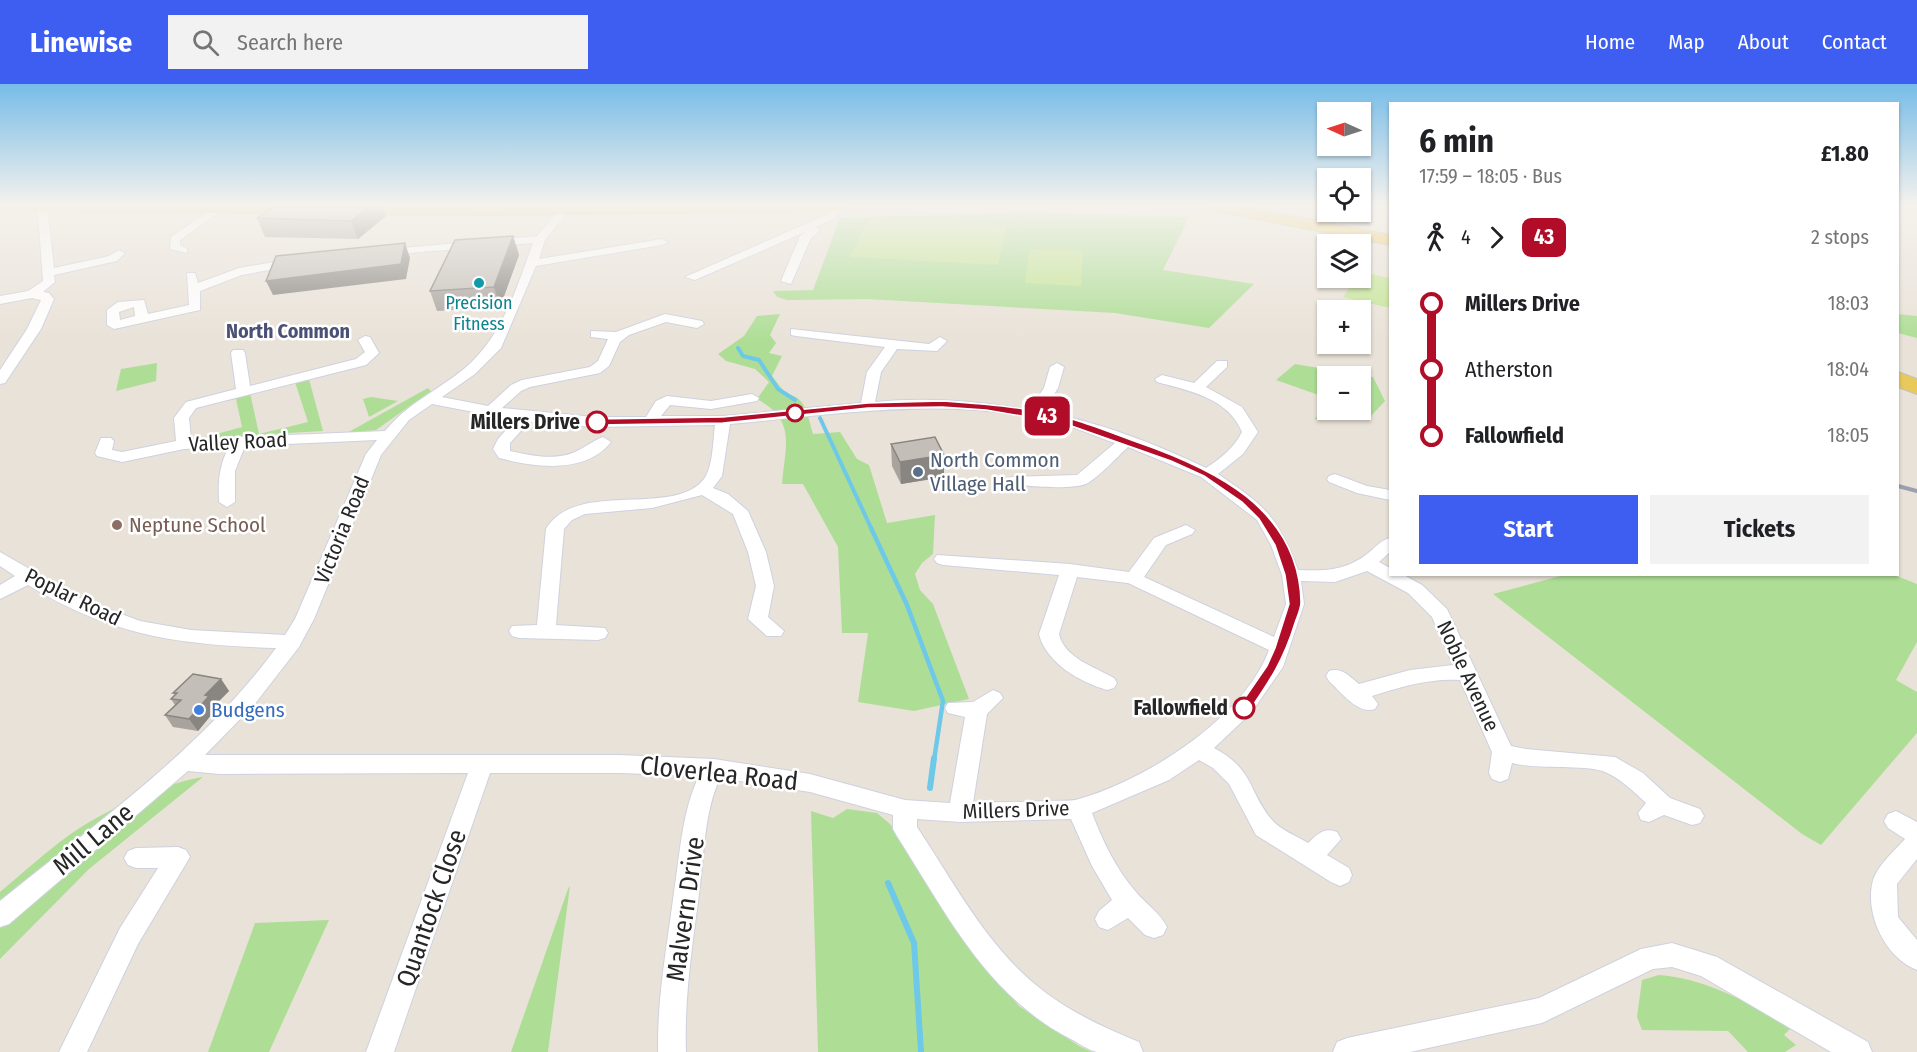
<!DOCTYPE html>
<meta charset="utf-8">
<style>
:root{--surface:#fff;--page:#f2f2f2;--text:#202124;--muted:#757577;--accent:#3d5ef1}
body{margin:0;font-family:"Fira Sans Condensed",sans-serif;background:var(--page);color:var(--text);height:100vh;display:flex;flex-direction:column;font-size:22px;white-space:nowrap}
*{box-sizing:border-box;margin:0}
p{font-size:20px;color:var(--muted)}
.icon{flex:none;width:33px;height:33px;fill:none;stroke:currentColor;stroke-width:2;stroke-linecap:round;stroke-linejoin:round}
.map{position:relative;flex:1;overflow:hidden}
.panel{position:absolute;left:1389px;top:18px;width:510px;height:474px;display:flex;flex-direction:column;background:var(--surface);border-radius:0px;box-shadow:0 2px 4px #0004}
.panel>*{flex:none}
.badge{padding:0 12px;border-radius:9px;font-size:21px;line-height:39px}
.needle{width:39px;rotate:273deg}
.fabs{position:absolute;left:1317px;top:18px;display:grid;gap:12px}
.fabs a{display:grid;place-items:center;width:54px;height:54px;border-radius:0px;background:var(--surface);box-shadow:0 2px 4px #0004;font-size:30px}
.map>.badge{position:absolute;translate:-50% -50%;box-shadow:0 0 0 3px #fff}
.legs{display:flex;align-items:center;gap:9px;height:66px;padding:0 30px;font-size:20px}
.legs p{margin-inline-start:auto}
.overview{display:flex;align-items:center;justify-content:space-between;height:102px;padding:0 30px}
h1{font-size:33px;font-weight:700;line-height:45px}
.button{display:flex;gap:12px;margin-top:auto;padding:12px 30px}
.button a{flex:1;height:69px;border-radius:0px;background:var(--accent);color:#fff;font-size:24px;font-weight:700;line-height:69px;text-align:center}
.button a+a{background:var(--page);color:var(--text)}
ul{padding:0 30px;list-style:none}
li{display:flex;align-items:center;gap:21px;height:66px;font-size:22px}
li i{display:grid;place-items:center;width:9px;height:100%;margin:0 8px;background:currentColor}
li i::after{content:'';width:15px;height:15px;margin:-8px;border:4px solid;border-radius:50%;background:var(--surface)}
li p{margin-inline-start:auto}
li:first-child i{background:linear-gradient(#0000 50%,currentColor 0)}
li:last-child i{background:linear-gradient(currentColor 50%,#0000 0)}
header{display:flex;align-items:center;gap:36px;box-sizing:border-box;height:84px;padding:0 30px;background:var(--accent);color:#fff}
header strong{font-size:28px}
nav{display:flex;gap:33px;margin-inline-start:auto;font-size:21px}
.search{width:420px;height:54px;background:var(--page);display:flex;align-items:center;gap:15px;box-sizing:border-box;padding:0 21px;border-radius:0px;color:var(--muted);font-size:22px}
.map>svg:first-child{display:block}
.green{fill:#aede96}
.pitch{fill:#c2e592}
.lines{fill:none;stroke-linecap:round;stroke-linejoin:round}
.stream-far2{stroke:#6ec8e8;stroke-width:4}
.stream-far1{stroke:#6ec8e8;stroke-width:4.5}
.stream{stroke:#6ec8e8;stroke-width:6}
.minor-casing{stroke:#ced1df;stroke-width:2}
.primary-casing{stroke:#c2c2c2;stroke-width:2}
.minor{fill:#fff;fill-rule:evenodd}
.primary{fill:#e9c95c;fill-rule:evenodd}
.rail{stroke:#9c9fb0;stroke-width:4}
.wall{fill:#a9a39e}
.shaded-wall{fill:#898581}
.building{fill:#c4beb8;stroke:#898581;stroke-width:1.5}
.line-1{fill:#b10d28;stroke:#fff;stroke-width:1.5}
.culture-dot{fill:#0f9aa8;stroke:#fff;stroke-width:2}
.stop-1-dot{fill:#fff;stroke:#b10d28;stroke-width:3}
.service-dot{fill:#5c6f8a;stroke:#fff;stroke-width:2}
.education-dot{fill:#8d6e63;stroke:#fff;stroke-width:2}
.shop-dot{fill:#3f7fe0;stroke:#fff;stroke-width:2}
.labels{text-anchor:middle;stroke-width:5;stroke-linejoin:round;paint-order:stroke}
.far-culture-label{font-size:18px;fill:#0d838f;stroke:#fff}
.far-quarter-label{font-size:20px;font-weight:bold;fill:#4a5174;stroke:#fff}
.stop-label{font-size:21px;font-weight:bold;fill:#262626;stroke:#fff;text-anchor:end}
.street-label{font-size:21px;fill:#262626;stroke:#fff}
.service-label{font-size:21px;fill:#4e5e75;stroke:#fff;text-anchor:start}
.education-label{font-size:21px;fill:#785e54;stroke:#fff;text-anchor:start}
.shop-label{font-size:21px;fill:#366cbe;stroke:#fff;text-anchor:start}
.near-street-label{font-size:26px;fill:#262626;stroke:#fff}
</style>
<header>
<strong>Linewise</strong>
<div class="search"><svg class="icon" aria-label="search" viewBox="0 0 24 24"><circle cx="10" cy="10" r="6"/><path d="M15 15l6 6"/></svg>Search here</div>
<nav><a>Home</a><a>Map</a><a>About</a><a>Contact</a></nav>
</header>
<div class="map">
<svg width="1917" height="968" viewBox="0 0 1917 968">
<rect width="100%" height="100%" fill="#e9e2d8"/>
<g class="green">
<polygon points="1028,128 1189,133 1163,186 1254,200 1209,244 1115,229 867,215 787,216 777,213 773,207 813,206 840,134"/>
<path d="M 780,230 L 770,251 L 776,259 L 769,269 L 782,272 L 772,292 L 786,310 C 807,312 808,334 813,350 L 840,348 L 857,375 L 869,381 L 887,439 L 935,431 L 933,470 L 922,479 L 915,490 L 920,506 L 933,520 L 969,615 L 914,627 L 858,618 L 868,549 L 842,549 L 838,463 L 803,400 L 782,400 C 785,361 797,337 757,315 L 769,298 L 755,285 L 726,277 L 718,270 L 744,252 L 757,232 Z"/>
<polygon points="1898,230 1917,232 1917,254 1898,249"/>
<polygon points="157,279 156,297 116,307 121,285"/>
<path d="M 1295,280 L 1373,293 L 1385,317 L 1371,332 C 1352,325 1333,328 1314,336 L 1327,321 L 1328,326 L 1360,326 L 1360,292 L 1328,292 L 1327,314 L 1276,296 Z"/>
<polygon points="309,295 323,347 202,354 242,343 236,315 199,322 250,309 259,350 308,338 295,298"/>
<polygon points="428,304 431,307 376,346 345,350"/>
<polygon points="371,313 398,317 369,333 363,315"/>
<polygon points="1564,491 1892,490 1917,500 1917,558 1896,596 1917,608 1917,649 1821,761 1802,750 1493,510"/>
<path d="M 203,693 L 89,785 L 0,875 L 0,808 C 22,790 44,769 68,752 C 103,727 160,700 203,693 Z"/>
<polygon points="847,725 877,729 890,740 984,878 1019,922 1079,962 1092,968 818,968 811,727 833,734"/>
<polygon points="570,802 548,968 511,968 568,805"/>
<polygon points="329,836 269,968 208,968 255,839"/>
<path d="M 1659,891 C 1709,895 1749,920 1792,943 L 1784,951 L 1796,961 L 1785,968 L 1748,968 L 1728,947 L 1642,946 L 1637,933 L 1642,896 Z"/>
</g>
<g class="pitch">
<polygon points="869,134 1007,141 998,181 850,173"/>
<polygon points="1030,165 1083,167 1081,202 1025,199"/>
<polygon points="1362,188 1390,194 1390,224 1343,213 1357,194 1360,194"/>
</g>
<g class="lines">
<g class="stream-far2">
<polyline points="738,264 743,272 759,276 778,305 795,316"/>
<polyline points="820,334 872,446"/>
</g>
<polyline class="stream-far1" points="871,444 907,521 943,617 934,676"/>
<g class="stream">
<polyline points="930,704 934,674"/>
<polyline points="888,799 914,859 921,968"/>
</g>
<g class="minor-casing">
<g id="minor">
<polygon points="45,122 55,123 48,129 54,184 109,172 119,166 125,169 117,177 54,191 55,198 43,208 49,209 54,215 41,245 5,299 0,300 0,286 27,245 41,216 32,214 0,220 0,212 28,207 43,197 38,128"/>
<polygon points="834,122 844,122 836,134 816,143 820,147 811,154 791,200 781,197 800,152 805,148 695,196 685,193 828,130"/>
<polygon points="215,123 224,125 180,156 180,161 187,165 187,169 170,165 171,153"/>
<path d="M 564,123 L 569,126 L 545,156 L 539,175 L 662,155 L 668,158 L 662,161 L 536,182 L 501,264 L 475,290 L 442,313 L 488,322 L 511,301 L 522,296 L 590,283 L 598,277 L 608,255 L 591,253 L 591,247 L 616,248 L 665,230 L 702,237 L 704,240 L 697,244 L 666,238 L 629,251 L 620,258 L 609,282 L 600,289 L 530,303 L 521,307 L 502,324 L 594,333 L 646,333 L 656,317 L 667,312 L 711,317 L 752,310 L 759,314 L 757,317 L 711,325 L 670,321 L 661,332 L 723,332 L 861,319 L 867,288 L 885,263 L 796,252 L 791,251 L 791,245 L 929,260 L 940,253 L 947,257 L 937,267 L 897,265 L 881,288 L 875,318 C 927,313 979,317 1029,326 L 1044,304 L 1050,283 L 1057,279 L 1064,283 L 1058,304 L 1043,328 C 1097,337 1156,360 1206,384 C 1221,374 1234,364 1242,348 C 1228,314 1190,307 1157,298 L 1155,295 L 1162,291 L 1194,299 L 1217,277 L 1227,277 L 1227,283 L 1206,303 L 1242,323 L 1258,348 L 1243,370 L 1218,390 C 1264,421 1278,432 1298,486 C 1325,487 1345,487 1367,470 C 1375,464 1381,456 1390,454 L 1390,468 L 1379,478 L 1390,484 L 1390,490 L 1402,490 L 1422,501 L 1447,525 L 1511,662 L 1526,665 L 1615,673 L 1643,689 L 1670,714 L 1700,725 L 1704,732 L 1700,739 L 1692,741 L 1664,731 L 1649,738 L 1641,736 L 1638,729 L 1646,719 C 1633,707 1621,695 1605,688 C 1586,680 1538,686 1512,679 L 1508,695 L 1500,698 L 1492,695 L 1489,689 L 1492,668 L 1460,596 C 1430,594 1401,603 1372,612 L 1378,620 L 1375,625 C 1358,631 1341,608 1329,597 L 1326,592 L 1329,587 C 1342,583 1349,592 1359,600 L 1410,586 L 1453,581 L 1432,533 L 1408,509 L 1367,487 L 1335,498 L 1301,497 L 1304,520 L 1283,583 L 1251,629 L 1214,664 C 1255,686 1247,706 1272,736 C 1280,746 1297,752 1308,759 C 1318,750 1324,743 1337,748 L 1341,755 L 1327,771 L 1349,784 L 1352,791 L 1349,798 L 1340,802 L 1331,798 L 1256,751 L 1229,700 L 1213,684 L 1199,676 L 1169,696 L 1092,729 C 1103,758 1116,785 1136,808 C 1146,820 1160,829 1167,843 L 1163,851 L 1154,854 L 1145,851 L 1128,834 L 1108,846 L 1099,843 L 1095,835 L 1099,827 L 1112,816 L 1092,782 L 1071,735 L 960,738 L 917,735 L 917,743 C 955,800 989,867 1046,909 C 1074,930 1107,945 1139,958 L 1143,968 C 1129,968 1111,968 1097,968 C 1088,966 1077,958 1069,954 C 986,911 945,827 897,752 L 893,745 L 893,731 L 810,708 L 720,694 C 705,726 704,767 700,802 C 693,858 684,912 686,968 L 658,968 C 657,914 667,862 674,808 C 680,770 682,727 699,692 L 620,689 L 490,689 L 394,968 L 366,968 L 468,689 L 219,690 L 188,687 L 9,840 L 0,843 L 0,817 C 96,739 202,665 276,564 C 180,561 111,552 28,501 L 0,515 L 0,501 L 15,492 L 0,482 L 0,468 L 82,515 L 140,537 L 191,546 L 285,551 L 295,535 L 366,370 L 377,356 L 245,362 L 235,387 L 235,418 L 227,423 L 219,418 C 218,397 219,381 229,363 L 184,365 L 122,378 L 97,372 L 95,369 L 101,354 L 111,354 L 114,357 L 112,366 L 122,368 L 176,357 L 174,334 L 186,318 L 236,305 L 231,269 L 233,266 L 243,266 L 245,269 L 250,302 L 356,275 L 365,268 L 358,256 L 365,252 L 370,253 L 379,269 L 366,281 L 196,324 L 189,334 L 191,355 L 385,347 C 408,319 437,307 465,284 C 502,253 517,203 533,159 L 384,171 L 380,170 L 380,166 L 537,152 L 560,124 ZM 432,320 L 515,336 L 498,355 L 493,365 L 499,374 C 534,383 585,391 611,358 L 603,353 C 594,356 586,363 577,367 C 557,377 532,372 510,367 L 510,359 L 529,338 L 594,343 L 715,341 C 713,356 713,383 704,395 C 674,434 575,395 546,445 L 537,541 L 512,542 L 509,547 L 512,552 L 519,554 L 598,556 L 605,554 L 608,549 L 605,544 L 556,541 L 564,445 L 572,436 L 585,430 L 652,424 L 702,411 L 733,430 L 748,468 L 756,502 L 748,535 L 767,552 L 781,552 L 784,547 L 768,533 L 774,502 L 766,468 L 748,427 L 728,410 L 713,404 L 722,392 L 730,340 C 839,330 955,311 1063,340 C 1080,345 1097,353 1115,359 L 1077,391 L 1011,393 L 1009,396 L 1011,399 C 1026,403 1075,406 1088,399 C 1102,390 1115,375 1128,363 L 1201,393 L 1257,436 L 1271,461 L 1282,491 L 1286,520 L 1274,553 L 1144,493 L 1166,461 L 1192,450 L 1195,446 L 1186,441 L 1154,454 L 1129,488 L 1070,480 L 937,471 L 934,475 L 937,479 L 943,481 L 1059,491 L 1039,550 C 1046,579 1080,598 1107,606 L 1114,604 L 1117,599 L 1114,594 C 1095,583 1064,574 1059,550 L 1077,493 L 1128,499 L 1269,566 C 1244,634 1146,696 1079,715 C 1069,718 1057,716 1047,717 C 1022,718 998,718 973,719 L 987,630 L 1003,614 L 1000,609 L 993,606 L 973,618 L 948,619 L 945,624 L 948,629 L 965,633 L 950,719 L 905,716 L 810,690 L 714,675 L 620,671 L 205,671 L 254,621 L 299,563 L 314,535 L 381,371 L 409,336 Z"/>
<path d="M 297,174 L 303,178 L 301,180 L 242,191 L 200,207 L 200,226 L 114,245 L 107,241 L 107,226 L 118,218 L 144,216 L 148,230 L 189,221 L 187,189 L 195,189 L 198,199 L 239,184 ZM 134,223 L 135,232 L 120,236 L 119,228 Z"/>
<polygon points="1335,390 1367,402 1390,406 1390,416 1357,409 1329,398 1327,395 1329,392"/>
<path d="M 1896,727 L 1917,738 L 1917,775 L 1897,800 L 1898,833 L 1917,856 L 1917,886 C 1885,874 1864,829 1873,796 C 1878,781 1895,766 1905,755 L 1888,744 L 1884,737 L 1888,730 Z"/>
<polygon points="178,763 186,766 190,773 138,860 87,968 59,968 120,844 158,784 136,784 128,781 124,774 128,767 136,764"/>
<polygon points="1672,859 1717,873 1868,958 1872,968 1831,968 1701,892 1672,883 1653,885 1542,939 1410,968 1333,968 1337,958 1347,954 1539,914 1641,865"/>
</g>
</g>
<g class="primary-casing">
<g id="primary">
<polygon points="0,122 849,122 841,127 490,131 8,127"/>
<polygon points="1207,122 1241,122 1390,151 1390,161 1215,127"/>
<polygon points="1898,288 1917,295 1917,310 1898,303"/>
</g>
</g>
<use href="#minor" class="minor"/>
<use href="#primary" class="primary"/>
<polyline class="rail" points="1898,402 1917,407"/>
</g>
<g class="wall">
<polygon points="275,122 383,122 386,132 358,155 265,153 257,134"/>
<polygon points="513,152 519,171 500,223 437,227 430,207"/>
<polygon points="891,360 944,371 944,393 901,400 892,382"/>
<polygon points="221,595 229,607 215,621 217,624 198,647 173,643 165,631 175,621 171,615 175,611 173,609"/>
</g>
<g class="shaded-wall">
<polygon points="370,122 383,122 386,132 358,155 351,137"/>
<polygon points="513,152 519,171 500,223 494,203"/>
<polygon points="405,159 410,174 406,195 273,211 266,197"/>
<polygon points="944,371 944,393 901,400 900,378"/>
<polygon points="221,595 229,607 215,621 217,624 198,647 189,635 205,611"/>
</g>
<g class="building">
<polygon points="275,122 370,122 351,137 257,134"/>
<polygon points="513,152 494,203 430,207 455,156"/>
<polygon points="405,159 401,180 266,197 276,172"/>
<polygon points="935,353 944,371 900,378 891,360"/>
<polygon points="193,590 221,595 205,611 209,612 189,635 165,631 181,616 171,615 177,609 173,609"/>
</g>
<linearGradient id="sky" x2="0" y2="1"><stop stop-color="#77bce8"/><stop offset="0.47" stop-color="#f5f2ed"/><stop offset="1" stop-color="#f5f2ed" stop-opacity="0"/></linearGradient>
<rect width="1917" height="257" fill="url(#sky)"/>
<path class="line-1" d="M 942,317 C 983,320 1028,323 1068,334 C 1091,340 1114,350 1137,358 C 1212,384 1299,424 1301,518 C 1301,525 1297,533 1295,539 C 1284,575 1270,597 1249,627 L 1244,629 L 1238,624 L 1267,582 L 1275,564 L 1289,520 L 1285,491 L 1275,461 L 1259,435 L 1242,418 L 1204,392 L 1171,377 L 1063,339 L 986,326 L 942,323 L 868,324 L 723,339 L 597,341 L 592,338 L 597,335 L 723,333 L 868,319 Z"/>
<circle class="culture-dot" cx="479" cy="199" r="6"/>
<g class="stop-1-dot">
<circle cx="795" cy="329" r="8"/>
<circle cx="597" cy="338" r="10"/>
<circle cx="1244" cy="624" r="10"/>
</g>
<circle class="service-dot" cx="918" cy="388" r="6"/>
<circle class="education-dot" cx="117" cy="441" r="6"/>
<circle class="shop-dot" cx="199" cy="626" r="6"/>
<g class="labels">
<g class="far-culture-label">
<text x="479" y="225">Precision<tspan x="479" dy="21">Fitness</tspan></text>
</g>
<g class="far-quarter-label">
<text x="288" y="254">North Common</text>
</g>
<g class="stop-label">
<text x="580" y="345">Millers Drive</text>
<text x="1228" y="631">Fallowfield</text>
</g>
<g class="street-label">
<text transform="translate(238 358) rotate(-3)" y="7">Valley Road</text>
<text transform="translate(342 446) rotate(-68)" y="7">Victoria Road</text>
<text transform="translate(73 513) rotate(26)" y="7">Poplar Road</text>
<text transform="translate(1468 592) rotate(65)" y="7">Noble Avenue</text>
<text transform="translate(1016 726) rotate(-2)" y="7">Millers Drive</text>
</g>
<g class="service-label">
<text x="930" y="383">North Common<tspan x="930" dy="24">Village Hall</tspan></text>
</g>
<g class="education-label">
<text x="129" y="448">Neptune School</text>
</g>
<g class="shop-label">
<text x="211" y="633">Budgens</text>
</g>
<g class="near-street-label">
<text transform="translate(719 689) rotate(6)" y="9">Cloverlea Road</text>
<text transform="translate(93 755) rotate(-40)" y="9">Mill Lane</text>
<text transform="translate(431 824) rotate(-71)" y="9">Quantock Close</text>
<text transform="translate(685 825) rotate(-82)" y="9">Malvern Drive</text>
</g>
</g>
</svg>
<div class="fabs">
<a><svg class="needle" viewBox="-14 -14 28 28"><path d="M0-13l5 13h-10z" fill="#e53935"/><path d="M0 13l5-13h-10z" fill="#757577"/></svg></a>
<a><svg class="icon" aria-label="locate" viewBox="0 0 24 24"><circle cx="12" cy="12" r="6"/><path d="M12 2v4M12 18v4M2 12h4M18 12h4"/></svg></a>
<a><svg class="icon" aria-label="layers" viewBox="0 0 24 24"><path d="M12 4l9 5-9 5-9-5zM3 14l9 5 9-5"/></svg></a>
<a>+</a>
<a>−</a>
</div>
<b class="badge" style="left:1047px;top:332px;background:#b10d28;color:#fff">43</b>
<section class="panel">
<div class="overview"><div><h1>6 min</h1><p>17:59 – 18:05 · Bus</p></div><b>£1.80</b></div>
<div class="legs"><svg class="icon" aria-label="walk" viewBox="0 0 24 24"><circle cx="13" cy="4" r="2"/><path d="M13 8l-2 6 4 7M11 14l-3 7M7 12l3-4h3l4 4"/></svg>4<svg class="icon" aria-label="forward" viewBox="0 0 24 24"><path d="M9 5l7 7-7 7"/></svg><b class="badge" style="background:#b10d28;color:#fff">43</b><p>2 stops</p></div>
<ul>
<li><i style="color:#b10d28"></i><b>Millers Drive</b><p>18:03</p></li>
<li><i style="color:#b10d28"></i><span>Atherston</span><p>18:04</p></li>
<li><i style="color:#b10d28"></i><b>Fallowfield</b><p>18:05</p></li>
</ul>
<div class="button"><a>Start</a><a>Tickets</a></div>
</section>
</div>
